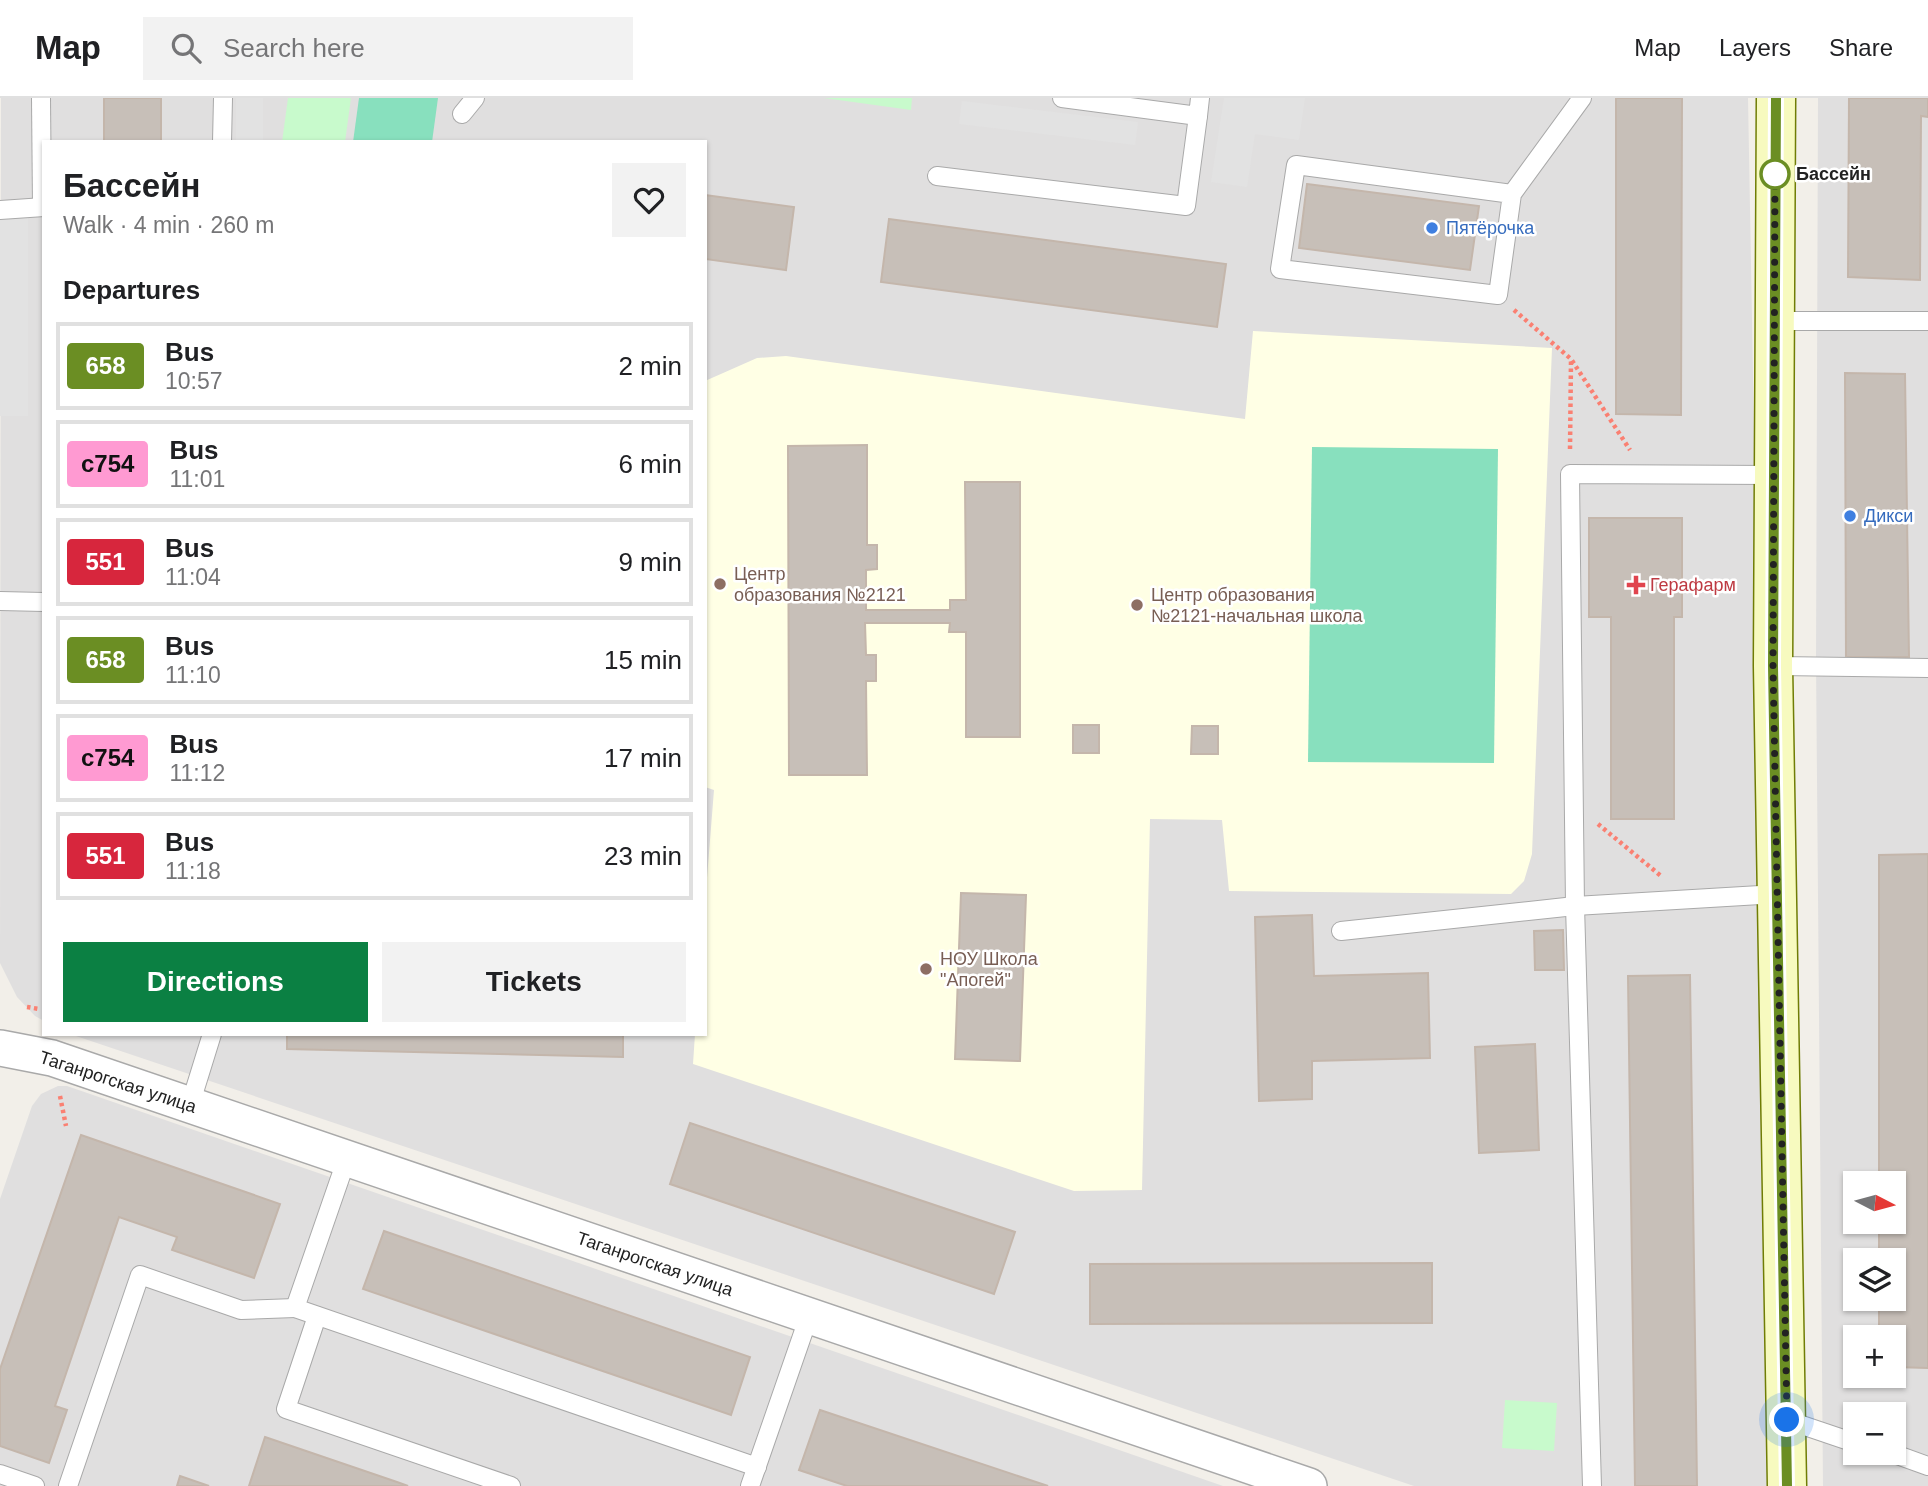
<!DOCTYPE html>
<meta charset="utf-8">
<style>
:root{--surface:#fff;--page:#f2f2f2;--text:#202124;--muted:#757577;--line:#e0e0e0;--accent:#0b8043}
body{margin:0;font-family:Arial,sans-serif;background:var(--page);color:var(--text);height:100vh;display:flex;flex-direction:column;font-size:26px;white-space:nowrap}
*{box-sizing:border-box;margin:0}
p{font-size:23px;color:var(--muted)}
.icon{flex:none;width:38px;height:38px;fill:none;stroke:currentColor;stroke-width:2;stroke-linecap:round;stroke-linejoin:round}
.map{position:relative;flex:1;overflow:hidden}
.drawer{position:absolute;left:42px;top:42px;width:665px;height:896px;display:flex;flex-direction:column;background:var(--surface);border-radius:0px;box-shadow:0 2px 5px #0004}
.drawer>*{flex:none}
.badge{padding:0 14px;border-radius:5px;font-size:24px;line-height:46px}
.needle{width:46px;rotate:96deg}
.buttons{position:absolute;left:1843px;top:1073px;display:grid;gap:14px}
.buttons a{display:grid;place-items:center;width:63px;height:63px;border-radius:0px;background:var(--surface);box-shadow:0 2px 5px #0004;font-size:35px}
.you{position:absolute;width:35px;height:35px;margin:-18px;border:5px solid #fff;border-radius:50%;background:#1a73e8;box-shadow:0 0 0 10px #1a73e833}
.map>.badge{position:absolute;translate:-50% -50%;box-shadow:0 0 0 4px #fff}
h2{padding:0 21px;font-size:26px;line-height:63px}
.round{display:grid;place-items:center;flex:none;width:74px;height:74px;border-radius:0px;background:var(--page)}
.summary{display:flex;align-items:center;justify-content:space-between;height:119px;padding:0 21px}
h1{font-size:33px;font-weight:700;line-height:52px}
.primary-button{display:flex;gap:14px;margin-top:auto;padding:14px 21px}
.primary-button a{flex:1;height:80px;border-radius:0px;background:var(--accent);color:#fff;font-size:28px;font-weight:700;line-height:80px;text-align:center}
.primary-button a+a{background:var(--page);color:var(--text)}
ul{padding:0;list-style:none}
li{display:flex;align-items:center;gap:21px;height:88px;margin:0 14px 10px;padding:0 7px;border:4px solid var(--line);border-radius:0px}
li div{flex:1}
li b{display:block;font-size:26px}
li em{font-style:normal}
li .badge{min-width:77px;font-weight:700;text-align:center}
header{display:flex;align-items:center;gap:42px;box-sizing:border-box;height:98px;padding:0 35px;background:var(--surface);border-bottom:2px solid var(--line)}
header strong{font-size:33px}
nav{display:flex;gap:38px;margin-inline-start:auto;font-size:24px}
.search{width:490px;height:63px;background:var(--page);display:flex;align-items:center;gap:18px;box-sizing:border-box;padding:0 24px;border-radius:0px;color:var(--muted);font-size:26px}
.map>svg:first-child{display:block}
.residential{fill:#e0dfdf;fill-rule:evenodd}
.education{fill:#ffffe5}
.park{fill:#c8facc}
.pitch{fill:#88e0be}
.parking{fill:#e2e2e2}
.building{fill:#c7bfb8;stroke:#c4b6ab;stroke-width:2}
.lines{fill:none;stroke-linecap:round;stroke-linejoin:round}
.lane-casing{stroke:#a9a9a9;stroke-width:20}
.street-casing{stroke:#a9a9a9;stroke-width:38}
.secondary-casing{stroke:#707d05;stroke-width:41}
.path{stroke:#fa8072;stroke-width:4.5;stroke-dasharray:3.5 3.5;stroke-linecap:butt}
.lane{stroke:#fff;stroke-width:18}
.street{stroke:#fff;stroke-width:35}
.secondary{stroke:#f7fabf;stroke-width:38}
.line-casing{stroke:#fff;stroke-width:16}
.line{stroke:#6b8e23;stroke-width:10}
.walk{stroke:#222;stroke-width:7;stroke-dasharray:0 12.6}
.stop-dot{fill:#fff;stroke:#6b8e23;stroke-width:3.5}
.shop-dot{fill:#3f7fe0;stroke:#fff;stroke-width:2.5}
.education-dot{fill:#8d6e63;stroke:#fff;stroke-width:2.5}
.health-dot{fill:#e0444e;stroke:#fff;stroke-width:2.5}
.labels{text-anchor:middle;stroke-width:5;stroke-linejoin:round;paint-order:stroke}
.stop-label{font-size:18px;font-weight:bold;fill:#222;stroke:#fff;text-anchor:start}
.shop-label{font-size:18px;fill:#366cbe;stroke:#fff;text-anchor:start}
.education-label{font-size:18px;fill:#785e54;stroke:#fff;text-anchor:start}
.health-label{font-size:18px;fill:#be3a42;stroke:#fff;text-anchor:start}
.street-label{font-size:18px;fill:#222;stroke:#fff}
</style>
<header>
<strong>Map</strong>
<div class="search"><svg class="icon" aria-label="search" viewBox="0 0 24 24"><circle cx="10" cy="10" r="6"/><path d="M15 15l6 6"/></svg>Search here</div>
<nav><a>Map</a><a>Layers</a><a>Share</a></nav>
</header>
<div class="map">
<svg width="1928" height="1388" viewBox="0 0 1928 1388">
<rect width="100%" height="100%" fill="#f2efe9"/>
<g class="residential">
<polygon points="1,0 1748,0 1773,1388 1414,1388 70,936 705,936 705,44 44,44 44,923 35,918 17,899 0,865"/>
<path d="M 1818,0 L 1928,0 L 1928,1388 L 1823,1388 L 1816,563 ZM 1855,1085 L 1894,1085 L 1894,1124 L 1855,1124 ZM 1855,1162 L 1894,1162 L 1894,1200 L 1855,1200 ZM 1855,1239 L 1894,1239 L 1894,1278 L 1855,1278 ZM 1855,1316 L 1894,1316 L 1894,1354 L 1855,1354 Z"/>
<polygon points="58,988 67,988 1223,1388 0,1388 0,1101 32,1008 41,996"/>
</g>
<polygon class="education" points="1253,233 1552,250 1532,756 1524,783 1511,796 1229,793 1222,722 1150,721 1142,1092 1074,1093 693,966 695,936 705,936 705,805 714,692 705,689 705,283 757,260 786,258 1245,321"/>
<g class="park">
<polygon points="288,0 351,0 345,44 282,44"/>
<polygon points="824,0 912,0 911,12"/>
<polygon points="1505,1302 1557,1305 1554,1353 1502,1350"/>
</g>
<g class="pitch">
<polygon points="359,0 438,0 432,44 353,44"/>
<polygon points="1312,349 1498,351 1494,665 1308,664"/>
</g>
<g class="parking">
<rect x="236" y="0" width="27" height="44"/>
<polygon points="1224,0 1305,0 1299,42 1255,36 1247,89 1211,84"/>
<polygon points="962,3 1138,24 1135,47 959,26"/>
<rect x="0" y="120" width="28" height="198"/>
</g>
<g class="building">
<rect x="104" y="0" width="57" height="44"/>
<polygon points="1616,0 1682,0 1681,317 1616,316"/>
<polygon points="1849,0 1928,0 1928,19 1921,18 1920,182 1848,179"/>
<polygon points="1307,86 1479,108 1470,172 1299,150"/>
<polygon points="705,97 794,109 786,172 705,161"/>
<polygon points="889,121 1226,166 1217,229 881,184"/>
<polygon points="1845,275 1905,276 1909,559 1846,559"/>
<polygon points="867,347 867,447 877,447 877,471 866,472 866,512 950,512 950,502 966,502 965,384 1020,384 1020,639 966,639 966,534 949,534 950,525 865,525 866,557 876,557 876,583 866,583 867,677 789,677 788,348"/>
<polygon points="1589,420 1682,420 1682,519 1674,519 1674,721 1611,721 1611,519 1589,519"/>
<rect x="1073" y="627" width="26" height="28"/>
<polygon points="1192,628 1218,628 1218,656 1191,656"/>
<polygon points="1928,756 1928,1270 1894,1269 1894,1239 1879,1239 1879,1200 1894,1200 1894,1162 1879,1162 1879,1124 1894,1124 1894,1085 1879,1085 1879,757"/>
<polygon points="961,795 1026,797 1020,963 955,961"/>
<polygon points="1312,817 1314,878 1428,875 1430,960 1312,963 1312,1001 1259,1003 1255,819"/>
<polygon points="1563,832 1564,872 1535,872 1534,833"/>
<polygon points="1690,877 1697,1388 1635,1388 1628,878"/>
<polygon points="287,936 623,936 623,959 287,951"/>
<polygon points="1535,946 1539,1052 1479,1055 1475,949"/>
<polygon points="690,1025 1015,1134 994,1196 670,1086"/>
<polygon points="81,1037 280,1106 254,1180 172,1152 177,1139 119,1119 55,1308 67,1312 49,1365 0,1348 0,1271"/>
<polygon points="384,1133 750,1259 731,1317 363,1191"/>
<polygon points="1432,1165 1432,1225 1090,1226 1090,1166"/>
<polygon points="820,1312 1048,1388 847,1388 799,1372"/>
<polygon points="265,1339 397,1384 408,1388 249,1388"/>
<polygon points="180,1378 209,1388 177,1388"/>
</g>
<g class="lines">
<g class="lane-casing">
<g id="lane">
<polyline points="41,0 42,109"/>
<polyline points="1062,0 1198,18 1200,0"/>
<polyline points="462,16 475,0"/>
<polyline points="222,44 223,0"/>
<polyline points="937,78 1186,108 1198,18"/>
<polyline points="1512,96 1498,197 1280,171 1296,67 1512,96 1582,0"/>
<polyline points="0,112 44,109"/>
<polyline points="1773,223 1928,223"/>
<polyline points="0,503 44,504"/>
<polyline points="1773,568 1928,570"/>
<polyline points="1341,833 1575,808 1777,796"/>
<polyline points="190,1007 212,936"/>
<polyline points="347,1060 295,1210 757,1369"/>
<polyline points="317,1218 286,1311 511,1388"/>
<polyline points="1787,1322 1855,1345"/>
<polyline points="1889,1354 1928,1368"/>
<polyline points="0,1376 35,1388"/>
<polyline points="68,1388 140,1177 241,1212 295,1210"/>
<polyline points="750,1388 809,1218"/>
<polyline points="1592,1388 1575,808 1570,376 1773,377"/>
</g>
</g>
<g class="street-casing">
<polyline id="street" points="0,950 52,960 1309,1388"/>
</g>
<g class="secondary-casing">
<polyline id="secondary" points="1776,0 1773,568 1787,1388"/>
</g>
<g class="path">
<polyline points="1514,212 1571,261 1630,352"/>
<polyline points="1570,351 1571,262"/>
<polyline points="1598,726 1661,778"/>
<polyline points="27,909 39,911"/>
<polyline points="60,998 66,1028"/>
</g>
<use href="#lane" class="lane"/>
<use href="#street" class="street"/>
<use href="#secondary" class="secondary"/>
</g>
<g class="lines">
<g class="line-casing">
<polyline id="line" points="1776,0 1773,568 1787,1388"/>
</g>
<use href="#line" class="line"/>
<polyline class="walk" points="1775,76 1773,568 1787,1322"/>
</g>
<circle class="stop-dot" cx="1775" cy="76" r="14"/>
<g class="shop-dot">
<circle cx="1432" cy="130" r="7"/>
<circle cx="1850" cy="418" r="7"/>
</g>
<g class="education-dot">
<circle cx="720" cy="486" r="7"/>
<circle cx="1137" cy="507" r="7"/>
<circle cx="926" cy="871" r="7"/>
</g>
<path class="health-dot" d="M1632.5 476.5h7v7h7v7h-7v7h-7v-7h-7v-7h7z"/>
<g class="labels">
<g class="stop-label">
<text x="1796" y="82">Бассейн</text>
</g>
<g class="shop-label">
<text x="1446" y="136">Пятёрочка</text>
<text x="1864" y="424">Дикси</text>
</g>
<g class="education-label">
<text x="734" y="482">Центр<tspan x="734" dy="21">образования №2121</tspan></text>
<text x="1151" y="503">Центр образования<tspan x="1151" dy="21">№2121-начальная школа</tspan></text>
<text x="940" y="867">НОУ Школа<tspan x="940" dy="21">"Апогей"</tspan></text>
</g>
<g class="health-label">
<text x="1650" y="493">Герафарм</text>
</g>
<g class="street-label">
<text transform="translate(118 984) rotate(18)" y="6">Таганрогская улица</text>
<text transform="translate(655 1166) rotate(19)" y="6">Таганрогская улица</text>
</g>
</g>
</svg>
<div class="buttons">
<a><svg class="needle" viewBox="-14 -14 28 28"><path d="M0-13l5 13h-10z" fill="#e53935"/><path d="M0 13l5-13h-10z" fill="#757577"/></svg></a>
<a><svg class="icon" aria-label="layers" viewBox="0 0 24 24"><path d="M12 4l9 5-9 5-9-5zM3 14l9 5 9-5"/></svg></a>
<a>+</a>
<a>−</a>
</div>
<div class="you" style="left:1787px;top:1322px"></div>
<section class="drawer">
<div class="summary"><div><h1>Бассейн</h1><p>Walk · 4 min · 260 m</p></div><a class="round"><svg class="icon" aria-label="heart" viewBox="0 0 24 24"><path d="M12 20l-8-8c-3-5 5-10 8-4 3-6 11-1 8 4z"/></svg></a></div>
<h2>Departures</h2>
<ul>
<li><span class="badge" style="background:#6b8e23;color:#fff">658</span><div><b>Bus</b><p>10:57</p></div><em>2 min</em></li>
<li><span class="badge" style="background:#ff9ad2;color:#111">с754</span><div><b>Bus</b><p>11:01</p></div><em>6 min</em></li>
<li><span class="badge" style="background:#d7263d;color:#fff">551</span><div><b>Bus</b><p>11:04</p></div><em>9 min</em></li>
<li><span class="badge" style="background:#6b8e23;color:#fff">658</span><div><b>Bus</b><p>11:10</p></div><em>15 min</em></li>
<li><span class="badge" style="background:#ff9ad2;color:#111">с754</span><div><b>Bus</b><p>11:12</p></div><em>17 min</em></li>
<li><span class="badge" style="background:#d7263d;color:#fff">551</span><div><b>Bus</b><p>11:18</p></div><em>23 min</em></li>
</ul>
<div class="primary-button"><a>Directions</a><a>Tickets</a></div>
</section>
</div>
